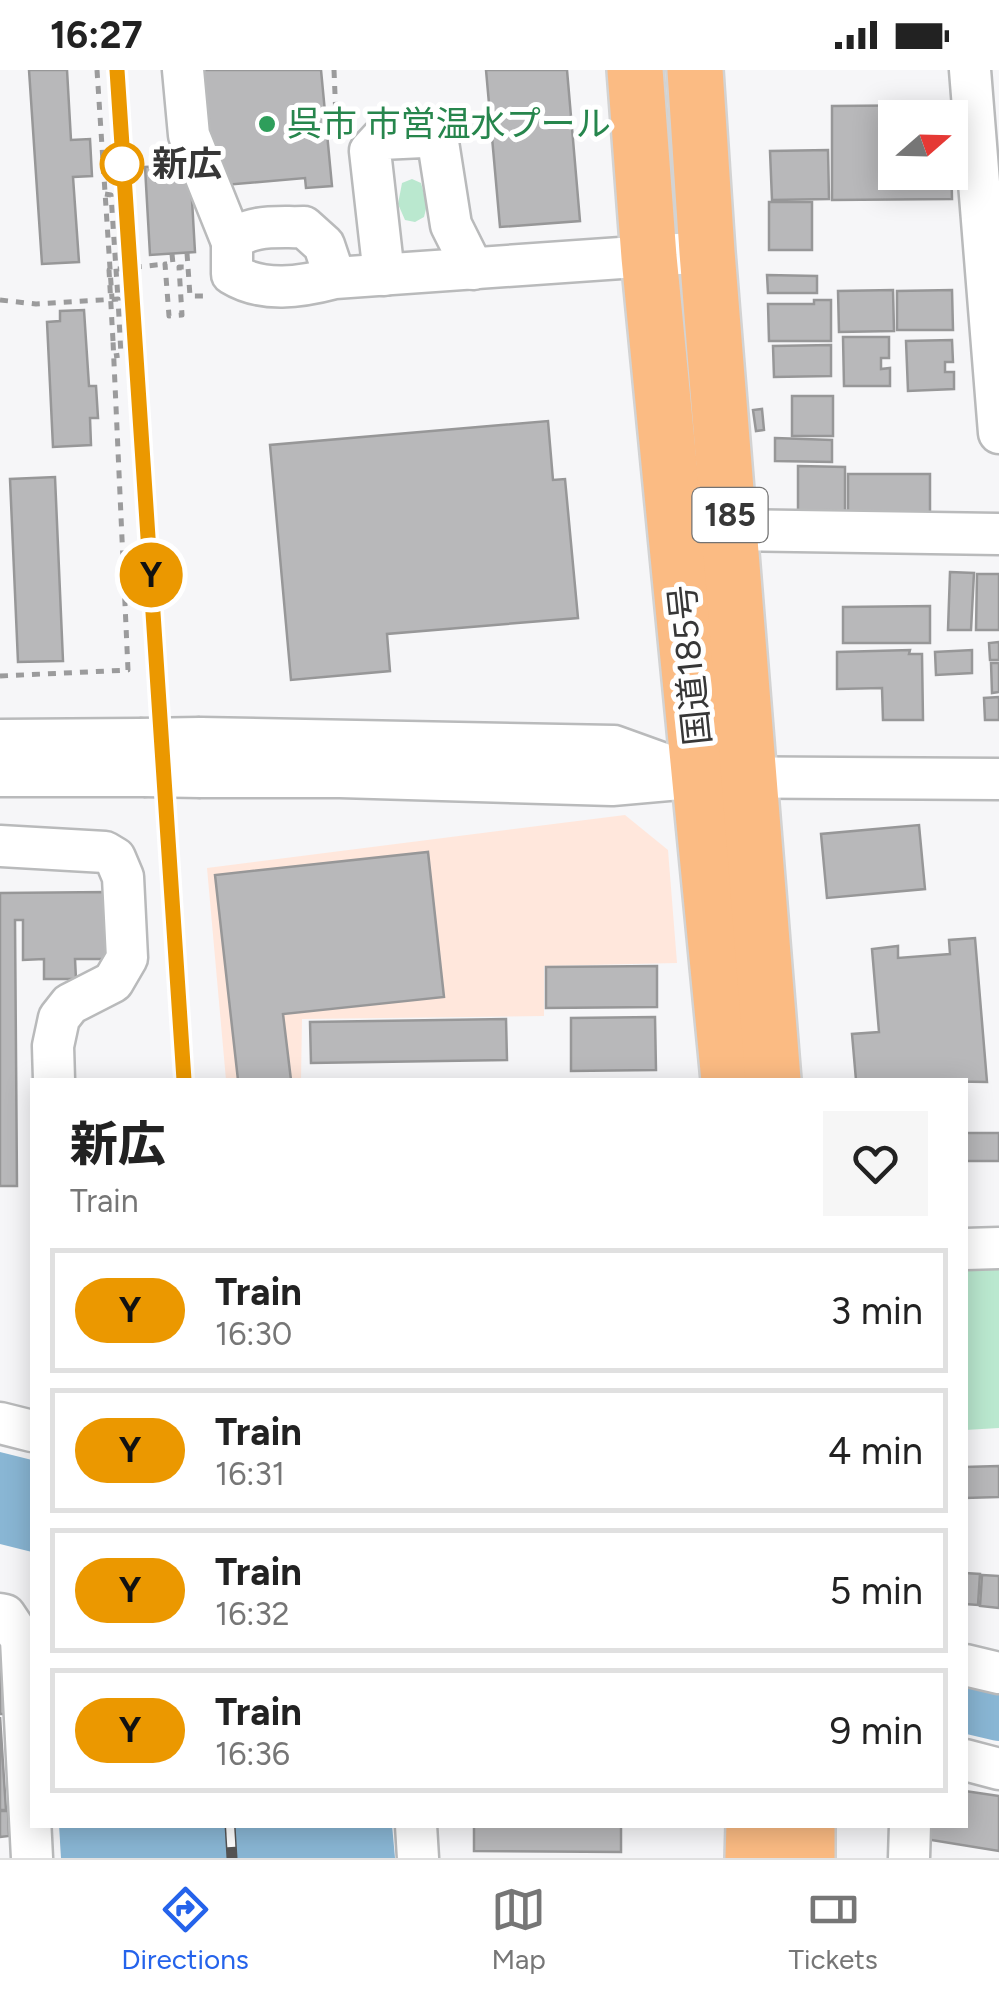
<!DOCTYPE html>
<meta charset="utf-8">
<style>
:root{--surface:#fff;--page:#f6f6f6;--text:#222;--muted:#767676;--line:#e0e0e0;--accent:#2563eb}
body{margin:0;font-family:Figtree,"Noto Sans JP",sans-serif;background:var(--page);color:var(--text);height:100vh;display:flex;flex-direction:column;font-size:38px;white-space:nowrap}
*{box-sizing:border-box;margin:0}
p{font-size:32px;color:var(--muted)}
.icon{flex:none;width:55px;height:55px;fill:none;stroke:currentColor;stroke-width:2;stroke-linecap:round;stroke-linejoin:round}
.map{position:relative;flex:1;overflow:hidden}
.side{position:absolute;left:30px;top:1008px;width:938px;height:750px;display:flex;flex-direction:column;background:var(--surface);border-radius:0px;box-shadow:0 5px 25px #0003}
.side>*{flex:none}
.badge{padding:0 20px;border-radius:32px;font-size:35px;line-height:65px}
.needle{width:65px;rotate:70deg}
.controls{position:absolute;left:878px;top:30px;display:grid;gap:20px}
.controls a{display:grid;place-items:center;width:90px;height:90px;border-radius:0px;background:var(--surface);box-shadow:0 5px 25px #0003;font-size:50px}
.map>.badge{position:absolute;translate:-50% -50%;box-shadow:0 0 0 5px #fff}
.round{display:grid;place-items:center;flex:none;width:105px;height:105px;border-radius:0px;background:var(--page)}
.overview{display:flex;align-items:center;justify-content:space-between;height:170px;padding:0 40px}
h1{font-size:48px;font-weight:800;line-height:75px}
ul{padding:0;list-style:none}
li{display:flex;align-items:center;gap:30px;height:125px;margin:0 20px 15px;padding:0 20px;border:5px solid var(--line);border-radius:0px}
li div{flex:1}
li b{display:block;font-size:38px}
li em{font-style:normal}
li .badge{min-width:110px;font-weight:700;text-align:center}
.status{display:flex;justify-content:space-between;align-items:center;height:70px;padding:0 50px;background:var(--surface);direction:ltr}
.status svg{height:28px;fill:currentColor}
.tab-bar{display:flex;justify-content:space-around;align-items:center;height:140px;border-top:2px solid var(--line);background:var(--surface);font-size:28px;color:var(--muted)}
.tab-bar a{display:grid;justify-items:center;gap:5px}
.tab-bar .active{color:var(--accent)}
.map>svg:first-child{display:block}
.commercial{fill:#ffe7dc}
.green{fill:#bae8cf}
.water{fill:#89b6d4}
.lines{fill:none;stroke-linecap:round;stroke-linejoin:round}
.river{stroke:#89b6d4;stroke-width:52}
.building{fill:#b8b8ba;stroke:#979798;stroke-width:2.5}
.minor-casing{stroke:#b9babb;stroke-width:45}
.highway-casing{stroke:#d3d3d3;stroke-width:60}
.path{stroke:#9b9b9c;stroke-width:5;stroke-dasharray:8 8;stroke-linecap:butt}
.minor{stroke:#fff;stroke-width:40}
.highway{stroke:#fbbb83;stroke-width:55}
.rail-casing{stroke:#545454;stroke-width:11}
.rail{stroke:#fff;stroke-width:8;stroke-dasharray:22;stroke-linecap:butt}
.minor-bridge-casing{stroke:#b9babb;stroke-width:45;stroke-linecap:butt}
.path-bridge{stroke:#9b9b9c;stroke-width:5;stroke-dasharray:8 8;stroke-linecap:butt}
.minor-bridge{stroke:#fff;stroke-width:40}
.line-casing{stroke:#fff;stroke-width:22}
.line{stroke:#eb9800;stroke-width:15}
.leisure-dot{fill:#2e9e5b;stroke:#fff;stroke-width:4}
.stop-dot{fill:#fff;stroke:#eb9800;stroke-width:5}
.labels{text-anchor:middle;stroke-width:10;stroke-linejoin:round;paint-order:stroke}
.shield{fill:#fff;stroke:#737373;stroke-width:2.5}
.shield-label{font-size:32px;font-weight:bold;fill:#373737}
.leisure-label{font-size:35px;fill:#27864d;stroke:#fff;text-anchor:start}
.stop-label{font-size:35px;font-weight:bold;fill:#373737;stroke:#fff;text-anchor:start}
.street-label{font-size:35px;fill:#373737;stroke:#fff}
</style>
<div class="status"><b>16:27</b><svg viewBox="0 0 49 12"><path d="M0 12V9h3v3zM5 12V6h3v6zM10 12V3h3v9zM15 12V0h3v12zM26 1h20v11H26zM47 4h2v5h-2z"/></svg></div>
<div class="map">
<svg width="999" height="1788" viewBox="0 0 999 1788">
<rect width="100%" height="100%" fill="#f6f6f8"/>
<polygon class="commercial" points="625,745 668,780 677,893 544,896 544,946 302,949 301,1010 226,1010 207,798"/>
<g class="green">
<polygon points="412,109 421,113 427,135 424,147 415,152 405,150 398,134 402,113"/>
<polygon points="999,1192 999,1358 965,1360 965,1194"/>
</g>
<g class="water">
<polygon points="0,1382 32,1390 32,1482 0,1474"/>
<polygon points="59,1755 392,1755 395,1788 61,1788"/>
</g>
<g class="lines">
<polyline class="river" points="965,1637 999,1645"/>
</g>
<g class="building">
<polygon points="29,0 67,0 71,70 90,69 92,106 73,107 79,192 42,194"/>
<polygon points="202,0 321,0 332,116 306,118 305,108 213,116"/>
<polygon points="486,0 567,0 580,151 500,157"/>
<polygon points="952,35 952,73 950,48 895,48 895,102 950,102 951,87 952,129 832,130 832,36"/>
<polygon points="828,80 829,129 772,130 770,81"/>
<polygon points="190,95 195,182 150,185 145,97"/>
<rect x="769" y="132" width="43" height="48"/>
<polygon points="767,205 817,206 817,223 768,223"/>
<polygon points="893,220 894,261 839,262 838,221"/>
<polygon points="952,220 953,260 897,260 897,221"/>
<polygon points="814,230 831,230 831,271 769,271 768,234 814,234"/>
<polygon points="84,240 89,316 96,316 98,348 90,348 91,375 53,377 47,252 60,251 60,241"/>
<polygon points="843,267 889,267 889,288 881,288 881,299 890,298 890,316 844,316"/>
<polygon points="952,270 953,292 945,292 945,302 954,302 954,319 908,321 906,271"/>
<polygon points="831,275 831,306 774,307 773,276"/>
<rect x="792" y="326" width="41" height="40"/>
<polygon points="762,339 764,360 756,361 753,340"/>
<polygon points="548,351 553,410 565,409 578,548 387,564 390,601 291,610 270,375"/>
<polygon points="775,368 832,370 832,392 775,391"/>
<polygon points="798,396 845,397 845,448 798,447"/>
<rect x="848" y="404" width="82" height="39"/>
<polygon points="55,407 63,591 18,592 10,409"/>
<polygon points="950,502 974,503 971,560 948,560"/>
<polygon points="977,504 999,504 999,560 976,560"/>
<polygon points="930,536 930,573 843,573 843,537"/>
<polygon points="999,572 999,590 990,590 989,573"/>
<polygon points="910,580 909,584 922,584 923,650 883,650 882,618 837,619 837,582"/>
<polygon points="972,580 972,603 936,605 935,582"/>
<polygon points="991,593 999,593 999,622 992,623"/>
<polygon points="999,627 999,650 985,650 984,628"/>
<polygon points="919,755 925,819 827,828 821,764"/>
<polygon points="428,782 444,927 283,944 291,1010 238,1010 215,805"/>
<polygon points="107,822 108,889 75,889 76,909 44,909 44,889 23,890 23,850 15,850 17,1116 0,1116 0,823"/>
<polygon points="975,868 987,1012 856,1010 852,964 879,962 872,879 898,876 898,888 950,884 949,870"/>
<polygon points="657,896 657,937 546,938 546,897"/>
<polygon points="655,947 656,1000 571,1001 571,948"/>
<polygon points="506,949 507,990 311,993 310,952"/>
<rect x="965" y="1063" width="34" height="28"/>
<polygon points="999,1396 999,1427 965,1428 965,1397"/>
<polygon points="965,1503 980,1504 978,1535 965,1534"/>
<polygon points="982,1505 999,1506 999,1538 980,1536"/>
<polygon points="0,1590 4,1590 8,1644 0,1644"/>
<polygon points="0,1647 6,1740 0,1740"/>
<polygon points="965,1721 999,1726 999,1781 919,1768 921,1755 965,1755"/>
<polygon points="0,1741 8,1741 9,1766 0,1767"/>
<polygon points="474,1755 621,1755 621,1782 474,1781"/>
</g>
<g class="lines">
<g class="minor-casing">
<g id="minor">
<polyline points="183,0 189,65 232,172"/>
<polyline points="970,0 999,363"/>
<polyline points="384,205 370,81 381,69 423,67 438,72 451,155 473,199"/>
<path d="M 335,208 L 324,175 L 304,157 C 280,158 249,153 232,172 L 232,204 C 263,223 301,217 335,208 L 707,182"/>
<polyline points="731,460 999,464"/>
<polyline points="200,668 614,676 689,703"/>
<polyline points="0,670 140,669"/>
<polyline points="0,706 144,706"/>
<polyline points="201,707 340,707 612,715 702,707 999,709"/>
<polyline points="0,776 105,782 115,788 123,807 127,888 113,912 70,934 59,948 53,976 54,1010"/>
<polyline points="965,1179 999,1178"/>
<polyline points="0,1353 32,1361"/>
<polyline points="0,1544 5,1545 21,1569 32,1788"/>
<polyline points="965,1595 999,1603"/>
<polyline points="965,1690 999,1699"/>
<polyline points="416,1755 418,1788"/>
<polyline points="909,1788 910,1755"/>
</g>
</g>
<g class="highway-casing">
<g id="highway">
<polyline points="635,0 649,187 729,1010"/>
<polyline points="695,0 707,182 773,1010"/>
<polyline points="753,1788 754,1755"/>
<polyline points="807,1788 807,1755"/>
</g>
</g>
<g class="path">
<polyline points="97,0 112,229"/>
<polyline points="334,0 336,48"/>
<polyline points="105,124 111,125 118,229"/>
<polyline points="187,183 190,226 206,226"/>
<polyline points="172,184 173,194 165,194 169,246 182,245 179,197 189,197"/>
<polyline points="0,230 36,234 118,229 121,285 114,286"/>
<polyline points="0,606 128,600 113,271"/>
</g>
<use href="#minor" class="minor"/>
<use href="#highway" class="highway"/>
<g class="rail-casing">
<g id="rail">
<polyline points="117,0 183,1010"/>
<polyline points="230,1755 232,1788"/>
</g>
</g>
<use href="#rail" class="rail"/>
<g class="minor-bridge-casing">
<g id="minor-bridge">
<polyline points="140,669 200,668"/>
<polyline points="144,706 201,707"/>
</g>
</g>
<polyline class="path-bridge" points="113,271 109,200 165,194"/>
<use href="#minor-bridge" class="minor-bridge"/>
</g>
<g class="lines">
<g class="line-casing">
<polyline id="line" points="117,0 184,1010"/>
</g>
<use href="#line" class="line"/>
</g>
<circle class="leisure-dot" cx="267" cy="54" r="10"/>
<circle class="stop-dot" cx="122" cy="94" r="20"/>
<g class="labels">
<rect class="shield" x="692.5" y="418" width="75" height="54" rx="8"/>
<g class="shield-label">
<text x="730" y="456">185</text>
</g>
<g class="leisure-label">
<text x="287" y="66">呉市 市営温水プール</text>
</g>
<g class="stop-label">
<text x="152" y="106">新広</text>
</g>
<g class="street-label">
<text transform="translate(690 595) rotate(-96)" y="12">国道185号</text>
</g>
</g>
</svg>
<div class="controls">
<a><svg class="needle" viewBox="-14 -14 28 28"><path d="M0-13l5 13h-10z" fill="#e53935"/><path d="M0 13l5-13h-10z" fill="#767676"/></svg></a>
</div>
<b class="badge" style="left:151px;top:505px;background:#eb9800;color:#111">Y</b>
<section class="side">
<div class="overview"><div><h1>新広</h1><p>Train</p></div><a class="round"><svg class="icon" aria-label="heart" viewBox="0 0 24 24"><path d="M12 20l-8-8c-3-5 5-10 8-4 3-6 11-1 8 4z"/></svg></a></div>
<ul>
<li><span class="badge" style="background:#eb9800;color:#111">Y</span><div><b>Train</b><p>16:30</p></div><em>3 min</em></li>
<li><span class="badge" style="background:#eb9800;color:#111">Y</span><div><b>Train</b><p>16:31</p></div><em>4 min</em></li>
<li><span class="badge" style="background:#eb9800;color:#111">Y</span><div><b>Train</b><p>16:32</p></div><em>5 min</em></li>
<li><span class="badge" style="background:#eb9800;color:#111">Y</span><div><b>Train</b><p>16:36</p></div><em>9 min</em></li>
</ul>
</section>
</div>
<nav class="tab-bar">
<a class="active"><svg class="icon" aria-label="directions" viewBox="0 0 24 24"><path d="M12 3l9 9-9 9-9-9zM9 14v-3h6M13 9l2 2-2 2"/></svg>Directions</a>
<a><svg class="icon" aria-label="map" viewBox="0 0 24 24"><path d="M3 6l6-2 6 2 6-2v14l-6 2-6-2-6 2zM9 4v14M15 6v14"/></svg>Map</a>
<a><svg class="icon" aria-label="tickets" viewBox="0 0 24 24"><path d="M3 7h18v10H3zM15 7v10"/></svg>Tickets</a>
</nav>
